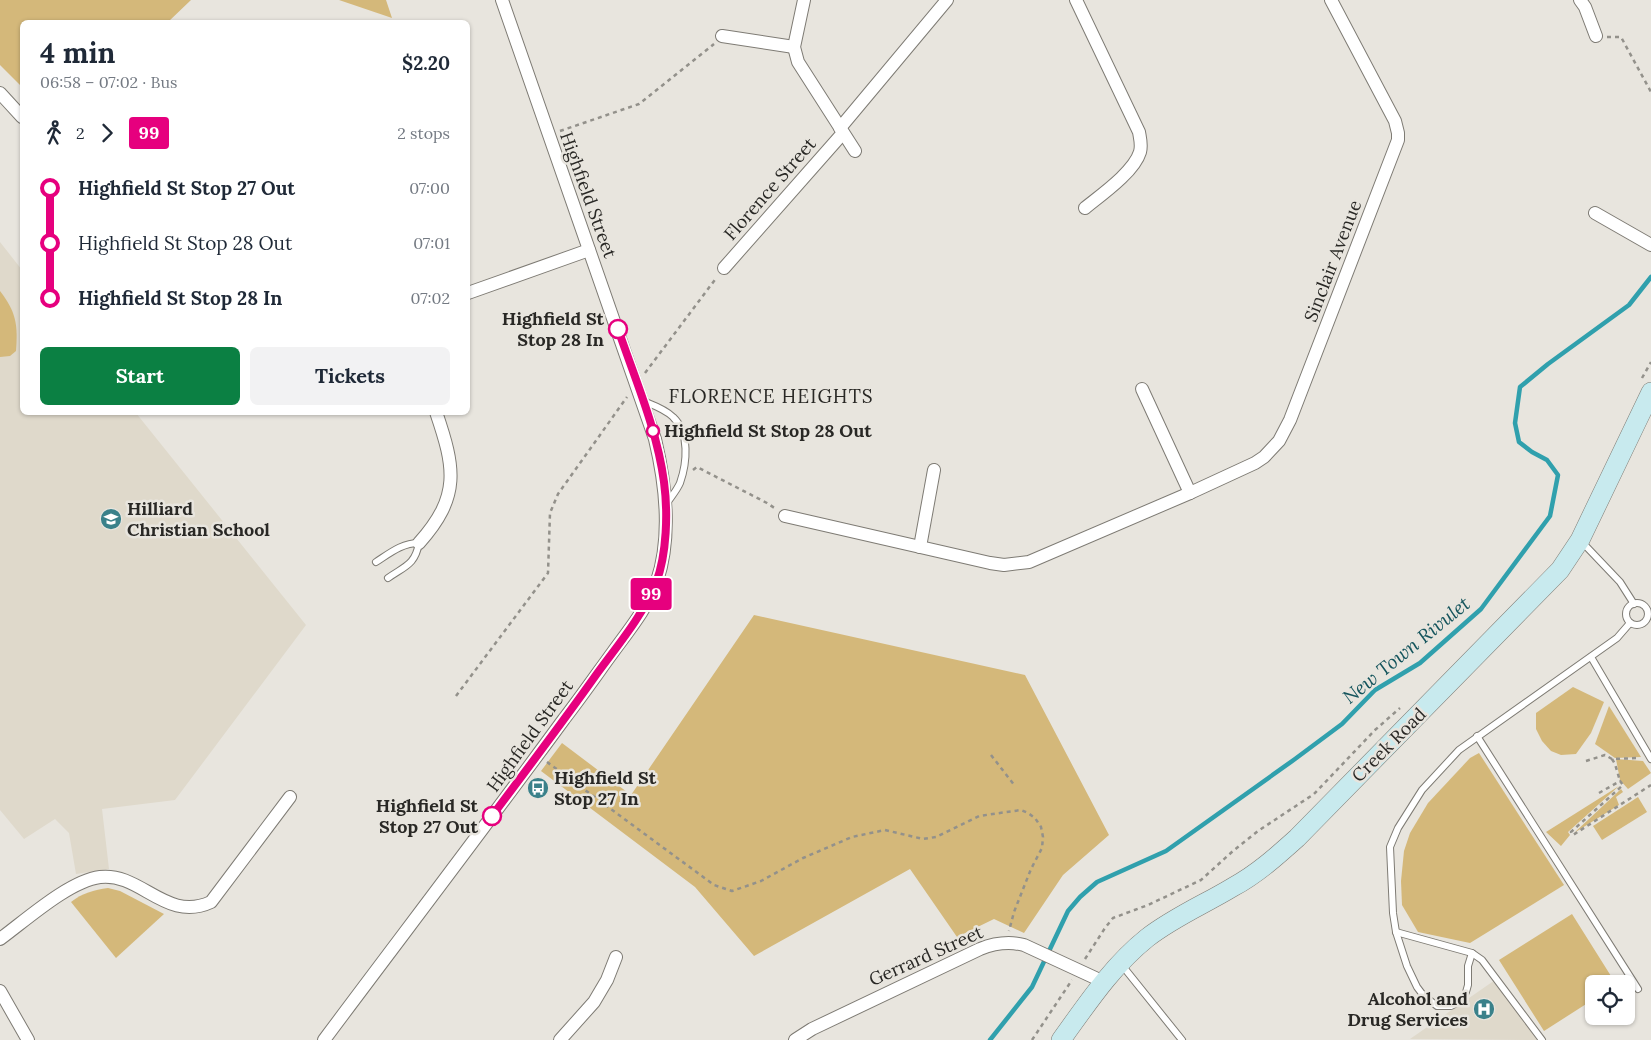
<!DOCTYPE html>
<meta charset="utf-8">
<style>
:root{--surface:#fff;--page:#f2f2f3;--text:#1f2937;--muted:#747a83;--accent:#0b8043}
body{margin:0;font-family:Lora,serif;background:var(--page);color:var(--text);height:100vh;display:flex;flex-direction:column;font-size:19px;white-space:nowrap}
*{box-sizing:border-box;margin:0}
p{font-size:16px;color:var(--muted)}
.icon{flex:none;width:28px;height:28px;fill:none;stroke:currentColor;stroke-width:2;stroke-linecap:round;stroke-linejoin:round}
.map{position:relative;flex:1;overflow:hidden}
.details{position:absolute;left:20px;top:20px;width:450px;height:395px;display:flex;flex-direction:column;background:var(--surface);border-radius:8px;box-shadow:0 1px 4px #0004}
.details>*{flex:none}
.badge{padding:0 10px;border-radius:4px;font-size:18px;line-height:32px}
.tools{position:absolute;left:1585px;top:975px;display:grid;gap:10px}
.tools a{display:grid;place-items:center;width:50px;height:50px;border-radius:8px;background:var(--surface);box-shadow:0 1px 4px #0004;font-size:25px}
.map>.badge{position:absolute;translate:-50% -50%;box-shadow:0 0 0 2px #fff}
.legs{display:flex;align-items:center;gap:8px;height:55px;padding:0 20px;font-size:16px}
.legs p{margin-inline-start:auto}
.overview{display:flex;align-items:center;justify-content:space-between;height:85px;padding:0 20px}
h1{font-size:28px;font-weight:700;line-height:38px}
.action{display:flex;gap:10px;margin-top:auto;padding:10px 20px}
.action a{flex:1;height:58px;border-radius:8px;background:var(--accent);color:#fff;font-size:20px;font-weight:700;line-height:58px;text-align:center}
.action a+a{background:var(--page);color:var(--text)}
ul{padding:0 20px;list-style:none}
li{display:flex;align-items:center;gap:18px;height:55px;font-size:19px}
li i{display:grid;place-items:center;width:8px;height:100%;margin:0 6px;background:currentColor}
li i::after{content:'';width:12px;height:12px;margin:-6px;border:4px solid;border-radius:50%;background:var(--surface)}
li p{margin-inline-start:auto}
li:first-child i{background:linear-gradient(#0000 50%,currentColor 0)}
li:last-child i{background:linear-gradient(currentColor 50%,#0000 0)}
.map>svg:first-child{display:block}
.built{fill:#dfd9cb}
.green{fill:#d4b87a}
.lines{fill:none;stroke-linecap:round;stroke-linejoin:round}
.stream{stroke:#30a0ad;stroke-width:4.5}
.lane-casing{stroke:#7e7b74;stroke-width:8}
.street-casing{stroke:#7e7b74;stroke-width:14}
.secondary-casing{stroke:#7e7b74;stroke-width:20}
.path{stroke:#93918b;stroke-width:2.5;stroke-dasharray:4 4;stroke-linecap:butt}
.lane{stroke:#fff;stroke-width:6}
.street{stroke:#fff;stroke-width:12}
.secondary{stroke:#c8eaee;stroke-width:19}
.line-1-casing{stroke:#fff;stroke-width:11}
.line-1{stroke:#e6007e;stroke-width:8}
.stop-1-dot{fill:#fff;stroke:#e6007e;stroke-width:2.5}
.labels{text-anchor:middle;stroke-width:5;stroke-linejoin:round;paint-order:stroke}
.street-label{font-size:18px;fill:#292825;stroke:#e8e5de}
.stop-label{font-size:18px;font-weight:bold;fill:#292825;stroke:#e8e5de;text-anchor:end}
.poi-label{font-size:18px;font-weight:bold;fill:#292825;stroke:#e8e5de;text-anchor:start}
.neighbourhood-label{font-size:19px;letter-spacing:1px;fill:#292825;stroke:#e8e5de}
.water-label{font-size:19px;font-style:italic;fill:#14545c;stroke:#e8e5de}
</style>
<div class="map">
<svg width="1651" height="1040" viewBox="0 0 1651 1040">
<rect width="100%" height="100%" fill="#e8e5de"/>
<g class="built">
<polygon points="0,242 22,270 22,412 136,413 306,625 175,800 102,809 109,869 76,874 69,833 55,819 24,839 0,810"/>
<polygon points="1495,980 1537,1040 1410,1039"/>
</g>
<g class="green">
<polygon points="0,0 191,0 168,22 22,22 22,87 0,65"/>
<polygon points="339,0 386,0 392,18"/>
<path d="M 0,291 C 16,312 18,324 16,351 L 10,356 L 0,357 Z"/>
<polygon points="754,615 1025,675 1109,835 1063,875 1024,933 994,919 957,937 910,869 754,956 695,887 541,771 562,743 631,795"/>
<polygon points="1573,687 1604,702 1591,733 1576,754 1561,755 1551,751 1542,741 1536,729 1536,713"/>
<polygon points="1609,706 1641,757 1615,758 1595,744"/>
<polygon points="1479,753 1564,885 1470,943 1418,932 1402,905 1401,881 1404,851 1410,833 1428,803 1470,758"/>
<polygon points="1616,759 1643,761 1651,773 1628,789 1620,780"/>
<polygon points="1619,786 1568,832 1570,835 1561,846 1546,832"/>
<polygon points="1621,789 1623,792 1616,797 1619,805 1574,833"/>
<polygon points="1638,797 1647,812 1602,840 1593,826"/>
<path d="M 108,888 L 120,891 L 164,914 L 116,958 L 71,902 C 82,893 94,890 108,888 Z"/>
<polygon points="1572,914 1616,984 1594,984 1594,999 1544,1031 1499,960"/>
</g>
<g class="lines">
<polyline class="stream" points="990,1040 1032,987 1068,911 1080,897 1097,882 1166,851 1295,759 1342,724 1375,690 1420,663 1481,609 1550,516 1558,475 1547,460 1532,452 1519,442 1515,423 1520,387 1548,364 1629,305 1651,277"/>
<g class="lane-casing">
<g id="lane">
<path d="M 643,401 C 653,405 665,409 673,417 C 690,433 687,463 680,483 C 677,490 671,497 667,503"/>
<polyline points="1581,541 1620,582 1634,604"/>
<path d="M 376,562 C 390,553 402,543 419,543 C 415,565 405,566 388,578"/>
<circle cx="1637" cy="614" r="11"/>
<polyline points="1591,657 1651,759"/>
<polyline points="1477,736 1638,989"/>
<polyline points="1396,932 1472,953 1482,960 1542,1040"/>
<polyline points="1472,953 1468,966 1468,985 1466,992 1463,998 1457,1003 1451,1006 1437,1006 1423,995 1417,987 1407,966 1396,932 1393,913 1390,847 1398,828 1422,790 1459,750 1617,638 1630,623"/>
<polyline points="1121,964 1182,1040"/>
</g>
</g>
<g class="street-casing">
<g id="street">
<polyline points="804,0 794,47 798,62 855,151"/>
<path d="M 1076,0 L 1139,132 C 1140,138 1142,145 1140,152 C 1134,172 1101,195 1085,208"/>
<polyline points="1580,0 1585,7 1596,36"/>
<polyline points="722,36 794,47"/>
<polyline points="0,93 22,117"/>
<polyline points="840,128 947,0"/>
<polyline points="1595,213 1651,245"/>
<polyline points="724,268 843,133"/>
<polyline points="468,293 589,250"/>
<polyline points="1142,389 1190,493"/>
<polyline points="785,516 990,563 1004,565 1029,562 1190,493 1255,463 1264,457 1279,441 1290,420 1398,140 1398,133 1395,121 1331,0"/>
<path d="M 419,543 C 461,496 455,468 436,412"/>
<polyline points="920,547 934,470"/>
<path d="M 0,939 C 26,920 69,881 100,877 C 141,872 166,923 211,902 L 290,797"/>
<polyline points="0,991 28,1040"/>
<path d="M 324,1040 C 404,933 485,827 564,719 C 581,697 597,674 613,652 C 629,630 648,607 657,581 C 672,536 666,485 655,439 L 502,0"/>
<polyline points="560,1040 594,1002 607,980 616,957"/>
<path d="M 795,1040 L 812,1029 L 980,949 C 995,943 1008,941 1024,945 L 1104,982"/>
</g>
</g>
<g class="secondary-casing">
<path id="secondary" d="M 1061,1040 C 1087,1004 1112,966 1147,938 C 1174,917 1205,904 1233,887 C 1257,874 1277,856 1297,838 L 1560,570 L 1580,540 L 1651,392"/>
</g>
<g class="path">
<polyline points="1607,37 1621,37 1651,92"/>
<polyline points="560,131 639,104 714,44"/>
<polyline points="645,373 717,277"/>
<polyline points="1642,378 1651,362"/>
<polyline points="693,470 697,467 767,503 776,509"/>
<polyline points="456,696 548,573 550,513 558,494 627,397"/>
<polyline points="991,755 1015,786"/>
<polyline points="1612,759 1615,764 1620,781"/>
<polyline points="1586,761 1605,755 1612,759 1639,758"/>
<polyline points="547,762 714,885 732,891 761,881 803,858 852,837 885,830 923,839 936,837 979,816 1021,810 1028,813 1035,818 1041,827 1043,837 1042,848 1031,869 1014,912 1009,931"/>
<polyline points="1599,793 1620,781 1623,785 1571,832 1573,835 1651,785"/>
<polyline points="1085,959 1105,928 1113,918 1148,905 1201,880 1233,851 1258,831 1314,794 1375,730 1400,708"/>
<polyline points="1032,1040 1072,980"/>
</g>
<use href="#lane" class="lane"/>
<use href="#street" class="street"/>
<use href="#secondary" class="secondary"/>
</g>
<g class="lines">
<g class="line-1-casing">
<path id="line-1" d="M 492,816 C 527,769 562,723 596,675 C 617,646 642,617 656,583 C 667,554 668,512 664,482 C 657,429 635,379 618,329"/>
</g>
<use href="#line-1" class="line-1"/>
</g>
<defs>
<g id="school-disc" transform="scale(1.125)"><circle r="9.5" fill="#3a818a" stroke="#e8e5de"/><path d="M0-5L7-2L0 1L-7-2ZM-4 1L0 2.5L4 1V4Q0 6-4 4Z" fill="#fff"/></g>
<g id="bus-disc" transform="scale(1.125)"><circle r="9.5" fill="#3a818a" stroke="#e8e5de"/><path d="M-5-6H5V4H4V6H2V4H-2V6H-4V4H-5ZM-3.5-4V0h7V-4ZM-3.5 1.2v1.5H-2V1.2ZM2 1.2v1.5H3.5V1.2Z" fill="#fff"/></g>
<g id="hospital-disc" transform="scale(1.125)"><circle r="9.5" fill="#3a818a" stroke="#e8e5de"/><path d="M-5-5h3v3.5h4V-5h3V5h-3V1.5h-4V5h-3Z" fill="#fff"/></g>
</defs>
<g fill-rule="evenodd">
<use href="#school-disc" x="111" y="519"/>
<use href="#bus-disc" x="538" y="788"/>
<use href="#hospital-disc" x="1484" y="1009"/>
</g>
<g class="stop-1-dot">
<circle cx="618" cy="329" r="9"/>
<circle cx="653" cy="431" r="6"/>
<circle cx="492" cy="816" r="9"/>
</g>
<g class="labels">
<g class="street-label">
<text transform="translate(770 189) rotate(-49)" y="6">Florence Street</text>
<text transform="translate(588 195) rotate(70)" y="6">Highfield Street</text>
<text transform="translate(1333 261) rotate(-69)" y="6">Sinclair Avenue</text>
<text transform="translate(530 736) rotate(-54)" y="6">Highfield Street</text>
<text transform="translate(1389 745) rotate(-45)" y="6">Creek Road</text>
<text transform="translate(926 956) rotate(-24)" y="6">Gerrard Street</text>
</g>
<g class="stop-label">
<text x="604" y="325">Highfield St<tspan x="604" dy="21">Stop 28 In</tspan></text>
<text x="664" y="437" text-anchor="start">Highfield St Stop 28 Out</text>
<text x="478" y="812">Highfield St<tspan x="478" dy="21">Stop 27 Out</tspan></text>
</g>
<g class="poi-label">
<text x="127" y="515">Hilliard<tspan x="127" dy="21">Christian School</tspan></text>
<text x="554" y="784">Highfield St<tspan x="554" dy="21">Stop 27 In</tspan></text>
<text x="1468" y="1005" text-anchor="end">Alcohol and<tspan x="1468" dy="21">Drug Services</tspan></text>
</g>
<g class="neighbourhood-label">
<text x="771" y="403">FLORENCE HEIGHTS</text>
</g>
<g class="water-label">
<text transform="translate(1406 650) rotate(-39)" y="7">New Town Rivulet</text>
</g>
</g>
</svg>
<div class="tools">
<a><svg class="icon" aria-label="locate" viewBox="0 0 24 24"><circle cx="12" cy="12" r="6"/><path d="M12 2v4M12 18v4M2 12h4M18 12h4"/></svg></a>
</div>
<b class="badge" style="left:651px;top:594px;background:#e6007e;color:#fff">99</b>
<section class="details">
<div class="overview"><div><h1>4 min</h1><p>06:58 – 07:02 · Bus</p></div><b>$2.20</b></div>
<div class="legs"><svg class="icon" aria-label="walk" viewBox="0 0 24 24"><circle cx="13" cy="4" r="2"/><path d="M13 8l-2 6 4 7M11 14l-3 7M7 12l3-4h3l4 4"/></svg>2<svg class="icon" aria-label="forward" viewBox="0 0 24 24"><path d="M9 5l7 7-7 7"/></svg><b class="badge" style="background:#e6007e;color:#fff">99</b><p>2 stops</p></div>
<ul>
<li><i style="color:#e6007e"></i><b>Highfield St Stop 27 Out</b><p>07:00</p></li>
<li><i style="color:#e6007e"></i><span>Highfield St Stop 28 Out</span><p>07:01</p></li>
<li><i style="color:#e6007e"></i><b>Highfield St Stop 28 In</b><p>07:02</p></li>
</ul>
<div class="action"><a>Start</a><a>Tickets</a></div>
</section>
</div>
